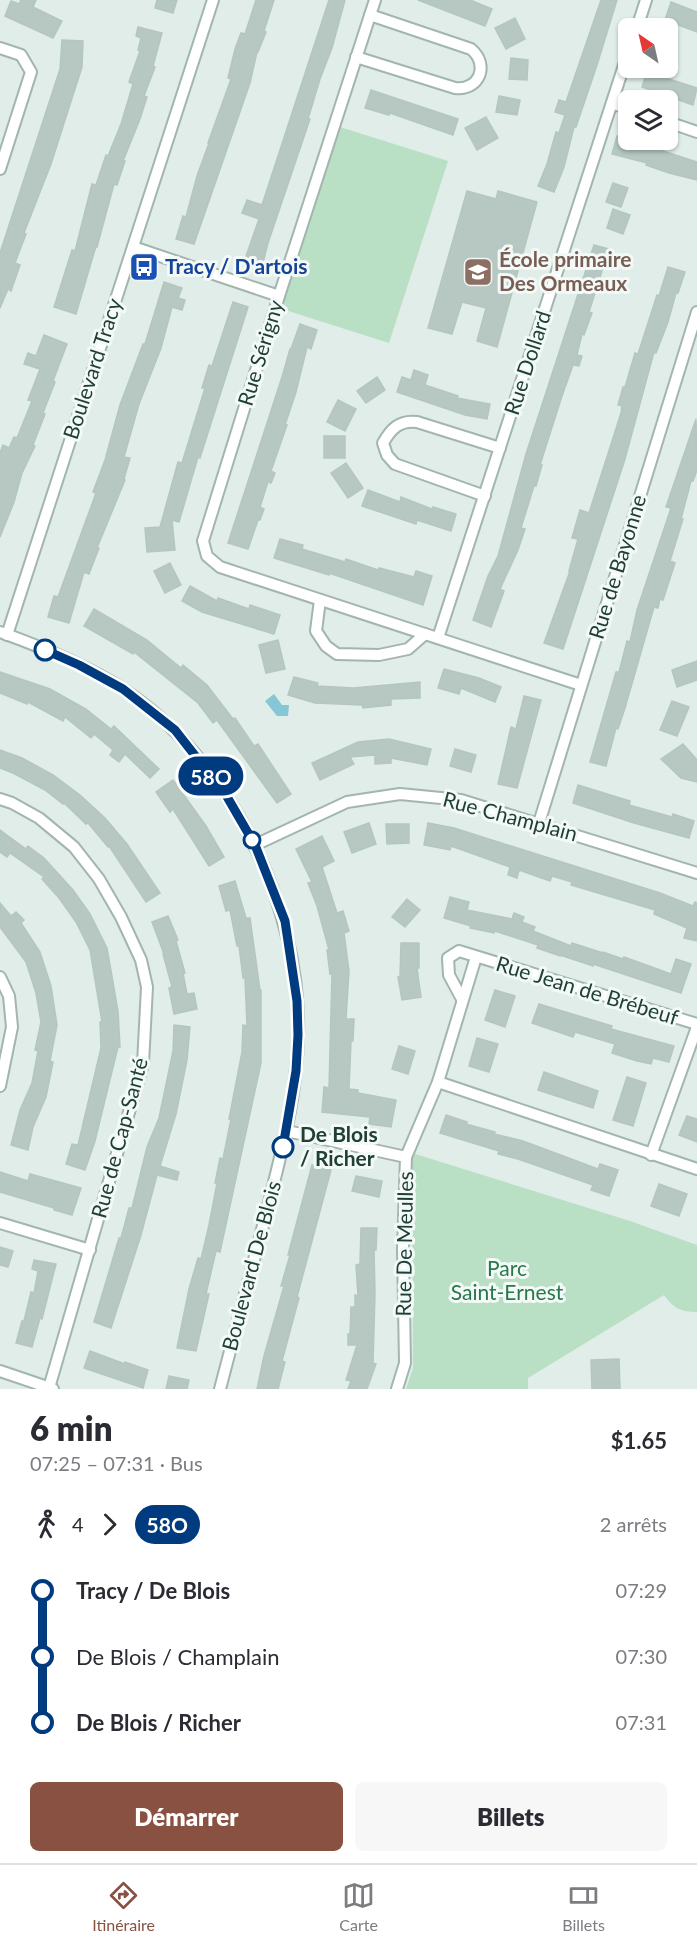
<!DOCTYPE html>
<html lang="fr">
<meta charset="utf-8">
<style>
:root{--surface:#fff;--page:#f7f7f7;--text:#2b2b33;--muted:#7c7c81;--line:#e1e1e2;--accent:#885141}
body{margin:0;font-family:Lato,sans-serif;background:var(--page);color:var(--text);height:100vh;display:flex;flex-direction:column;font-size:22px;white-space:nowrap}
*{box-sizing:border-box;margin:0}
p{font-size:20px;color:var(--muted)}
.icon{flex:none;width:33px;height:33px;fill:none;stroke:currentColor;stroke-width:2;stroke-linecap:round;stroke-linejoin:round}
.map{position:relative;height:1389px;overflow:hidden}
.drawer{display:flex;flex-direction:column;background:var(--surface);flex:1}
.drawer>*{flex:none}
.badge{padding:0 12px;border-radius:20px;font-size:21px;line-height:39px}
.needle{width:39px;rotate:326deg}
.tools{position:absolute;left:618px;top:18px;display:grid;gap:12px}
.tools a{display:grid;place-items:center;width:60px;height:60px;border-radius:9px;background:var(--surface);box-shadow:0 2px 4px #0004;font-size:30px}
.map>.badge{position:absolute;translate:-50% -50%;box-shadow:0 0 0 3px #fff}
.legs{display:flex;align-items:center;gap:9px;height:66px;padding:0 30px;font-size:20px}
.legs p{margin-inline-start:auto}
.summary{display:flex;align-items:center;justify-content:space-between;height:102px;padding:0 30px}
h1{font-size:33px;font-weight:800;line-height:45px}
.button{display:flex;gap:12px;margin-top:auto;padding:12px 30px}
.button a{flex:1;height:69px;border-radius:9px;background:var(--accent);color:#fff;font-size:24px;font-weight:800;line-height:69px;text-align:center}
.button a+a{background:var(--page);color:var(--text)}
ul{padding:0 30px;list-style:none}
li{display:flex;align-items:center;gap:21px;height:66px;font-size:22px}
li i{display:grid;place-items:center;width:9px;height:100%;margin:0 8px;background:currentColor}
li i::after{content:'';width:15px;height:15px;margin:-8px;border:4px solid;border-radius:50%;background:var(--surface)}
li p{margin-inline-start:auto}
li:first-child i{background:linear-gradient(#0000 50%,currentColor 0)}
li:last-child i{background:linear-gradient(currentColor 50%,#0000 0)}
.tab-bar{display:flex;justify-content:space-around;align-items:center;height:84px;border-top:2px solid var(--line);background:var(--surface);font-size:16px;color:var(--muted)}
.tab-bar a{display:grid;justify-items:center;gap:3px}
.tab-bar .on{color:var(--accent)}
.map>svg:first-child{display:block}
.green{fill:#b9dfc4}
.water{fill:#86c7d5}
.building{fill:#b6c8c1;stroke:#b3c7bf;stroke-width:1.5}
.lines{fill:none;stroke-linecap:round;stroke-linejoin:round}
.minor-casing{stroke:#a3b5af;stroke-width:14}
.minor{stroke:#fff;stroke-width:10}
.line-1-casing{stroke:#fff;stroke-width:14}
.line-1{stroke:#003b80;stroke-width:9}
.stop-1-dot{fill:#fff;stroke:#003b80;stroke-width:3}
.labels{text-anchor:middle;stroke-width:6;stroke-linejoin:round;paint-order:stroke}
.education-label{font-size:21px;font-weight:bold;fill:#785e54;stroke:#f2f9f6;text-anchor:start}
.transit-label{font-size:21px;font-weight:bold;fill:#164399;stroke:#f2f9f6;text-anchor:start}
.street-label{font-size:21px;fill:#203f37;stroke:#f2f9f6}
.stop-label{font-size:21px;font-weight:bold;fill:#203f37;stroke:#f2f9f6;text-anchor:start}
.park-label{font-size:21px;fill:#287849;stroke:#f2f9f6}
</style>
<div class="map">
<svg width="697" height="1389" viewBox="0 0 697 1389">
<rect width="100%" height="100%" fill="#e1ede8"/>
<g class="green">
<polygon points="340,127 448,161 389,343 282,309"/>
<path d="M 412,1153 L 630,1221 L 697,1245 L 697,1312 C 681,1312 673,1308 664,1295 L 528,1378 L 528,1389 L 406,1389 L 413,1368 Z"/>
</g>
<polygon class="water" points="274,694 282,705 289,705 288,716 277,716 265,701"/>
<g class="building">
<polygon points="21,0 36,0 33,7 62,21 53,38 5,16 11,1 19,4"/>
<polygon points="157,0 177,0 173,13 155,8"/>
<polygon points="256,0 274,0 264,31 266,32 258,52 257,52 250,83 194,244 176,239 183,216 186,217 197,176 209,143 208,143 231,79 228,78 235,49 241,33 245,34"/>
<polygon points="329,0 345,0 332,48 320,79 308,119 310,119 268,243 262,267 244,262 259,219 242,213 247,200 262,205"/>
<polygon points="418,0 470,0 492,9 485,26"/>
<polygon points="601,0 617,0 597,65 576,127 574,127 564,167 554,192 538,186 547,164 556,132 559,133 565,115 555,112 559,100 566,102"/>
<polygon points="671,2 697,12 697,32 665,20"/>
<polygon points="515,18 525,39 506,49 495,28"/>
<polygon points="138,27 162,33 153,66 155,67 144,96 147,97 140,119 123,161 125,161 117,185 114,184 97,247 96,246 76,314 54,307 72,250 75,251 92,184 96,185 106,155 108,156 121,124 133,84 129,82 140,51 138,50 141,38 136,36"/>
<polygon points="62,40 83,41 82,67 51,164 24,233 26,234 15,263 20,265 11,291 8,289 0,308 0,253 60,69"/>
<polygon points="511,58 528,60 527,80 509,79"/>
<polygon points="648,68 665,68 664,71 668,72 666,78 697,88 693,105 642,87"/>
<polygon points="371,90 458,119 453,135 390,113 389,115 365,108"/>
<polygon points="499,96 520,100 517,115 496,112"/>
<polygon points="486,117 498,138 477,150 465,128"/>
<polygon points="617,136 697,162 697,180 669,173 646,165 647,163 612,154"/>
<polygon points="613,183 628,188 621,207 606,202"/>
<polygon points="467,191 496,199 498,191 537,202 497,347 477,341 486,308 462,302 452,334 428,328"/>
<polygon points="613,209 630,215 623,234 607,228"/>
<polygon points="594,245 609,249 589,312 592,313 584,335 582,334 577,355 582,356 579,366 573,365 562,396 540,465 542,465 536,486 534,486 521,528 525,529 518,550 500,589 504,591 491,627 473,620 488,576 498,556 526,454"/>
<polygon points="668,267 685,272 678,293 676,293 668,322 656,353 654,352 625,459 563,649 544,643 570,571 569,571 578,539 572,538 580,510 589,513 621,413 622,406 618,405 623,387 625,387 635,353 638,354 657,295 659,296"/>
<polygon points="164,282 182,288 178,298 185,300 182,310 172,307 161,348 139,404 124,457 130,458 124,479 125,480 97,548 99,548 89,574 84,572 69,623 48,617 54,596 58,597 96,493 93,492 105,460 120,405 143,344 145,344"/>
<polygon points="233,302 248,307 200,458 198,457 179,522 172,520 175,550 147,552 145,528 160,527 178,462 182,463 205,388 202,388 209,365 212,366"/>
<polygon points="300,324 317,330 311,349 307,347 296,392 285,425 287,425 271,471 275,473 271,483 268,482 260,507 264,509 260,520 258,520 248,549 228,543 282,377 290,349 291,349"/>
<polygon points="44,335 67,344 53,381 55,382 43,413 45,414 33,445 35,446 22,473 14,502 0,537 0,453 3,445 9,448 14,437 17,438 32,401 28,400 40,369 24,364 28,353 36,356"/>
<polygon points="414,370 428,375 425,385 458,396 457,398 490,404 487,419 465,415 397,392 402,377 411,380"/>
<polygon points="377,377 385,390 366,403 357,391"/>
<polygon points="338,400 356,409 345,431 327,422"/>
<polygon points="696,419 697,470 693,481 691,481 681,519 683,519 670,561 675,563 663,600 660,599 658,608 654,607 625,708 618,729 616,728 606,766 590,762 616,672 619,672 627,641 630,642 637,610 671,508 666,507"/>
<rect x="324" y="436" width="21" height="22"/>
<polygon points="346,463 363,488 348,498 331,473"/>
<polygon points="368,490 400,502 401,497 432,509 433,507 456,514 451,531 417,520 416,524 362,506"/>
<polygon points="280,539 303,545 302,549 345,562 346,559 378,570 379,568 414,577 416,571 432,576 423,605 329,573 329,575 274,558"/>
<polygon points="170,563 181,585 165,593 154,571"/>
<polygon points="190,586 217,601 218,598 249,609 250,605 280,615 274,634 202,612 182,601"/>
<polygon points="94,609 147,640 181,668 183,665 207,685 233,719 235,718 254,746 258,744 291,794 277,803 217,720 213,723 198,703 134,652 133,654 84,626"/>
<polygon points="278,640 285,669 266,673 259,645"/>
<polygon points="697,661 697,680 677,687 672,670"/>
<polygon points="444,669 479,678 501,687 495,702 461,688 459,694 438,688"/>
<polygon points="0,672 50,689 86,709 111,729 114,726 159,769 150,778 125,754 119,762 110,755 113,750 94,734 91,738 65,717 63,721 28,702 27,704 0,693"/>
<polygon points="294,677 318,683 317,686 353,688 420,682 420,698 391,699 391,705 363,708 362,705 315,703 288,695"/>
<polygon points="524,696 541,700 517,788 498,784 511,727 516,729"/>
<polygon points="672,701 689,707 677,736 660,730"/>
<polygon points="389,739 431,749 427,765 391,758 391,763 375,764 375,755 350,757 354,764 320,780 312,763 358,742"/>
<polygon points="683,744 697,760 697,782 681,778 661,759"/>
<polygon points="455,749 476,755 471,772 450,766"/>
<polygon points="0,750 22,758 53,775 80,795 105,818 127,844 160,893 146,902 109,846 108,847 88,823 86,824 64,803 63,804 45,790 13,773 0,768"/>
<polygon points="173,780 206,826 224,857 209,866 173,809 170,812 156,792"/>
<polygon points="578,785 630,801 629,805 672,817 673,814 694,821 689,838 634,823 573,803"/>
<polygon points="369,823 376,844 352,853 344,832"/>
<polygon points="428,823 454,828 660,893 693,906 695,902 697,903 697,941 684,938 687,928 654,914 655,910 571,885 572,882 552,876 550,881 519,870 517,878 508,875 510,867 451,846 450,850 424,845"/>
<polygon points="386,824 409,824 409,843 387,844"/>
<polygon points="0,830 26,849 28,846 44,858 73,890 90,914 107,948 118,1011 120,1047 118,1047 95,1141 85,1170 66,1164 72,1144 78,1145 101,1048 100,1022 102,1022 90,950 76,922 59,898 42,879 44,877 10,853 7,857 0,852"/>
<polygon points="322,836 334,861 322,867 337,913 343,911 349,931 344,933 349,971 346,1019 354,1019 353,1041 351,1041 349,1089 358,1090 358,1093 396,1100 391,1127 369,1124 370,1117 322,1112 324,1087 329,1088 332,973 330,974 327,950 329,950 317,906 308,883 312,882 296,849"/>
<polygon points="235,881 246,918 250,918 260,990 261,990 261,1063 220,1252 216,1251 206,1294 209,1294 196,1351 177,1348 189,1289 198,1258 201,1259 209,1225 217,1183 215,1183 220,1158 223,1159 231,1119 229,1119 242,1052 243,1025 247,1026 245,978 243,978 239,946 237,946 230,910 226,911 219,886"/>
<polygon points="450,897 469,902 467,910 512,919 514,913 524,917 522,922 535,927 533,931 571,946 572,943 603,953 603,952 623,959 624,957 671,974 676,959 691,964 681,993 593,964 593,966 560,955 560,956 537,948 538,945 495,931 494,933 470,928 471,926 444,918"/>
<polygon points="407,899 420,910 405,927 392,917"/>
<polygon points="0,903 11,916 16,912 24,920 21,923 40,952 51,986 57,1025 50,1061 53,1062 46,1097 33,1127 28,1150 11,1145 20,1110 32,1083 38,1051 35,1050 41,1022 36,993 26,962 0,927"/>
<polygon points="168,916 178,940 176,941 185,973 183,973 187,994 194,993 197,1009 174,1014 169,988 172,987 163,954 164,954 152,922"/>
<polygon points="401,943 419,943 419,968 417,968 421,997 402,1000 398,977 400,977"/>
<polygon points="495,990 515,996 505,1027 485,1020"/>
<polygon points="539,1004 612,1026 611,1029 674,1046 669,1062 653,1058 651,1064 637,1061 612,1053 615,1044 575,1032 573,1037 532,1023"/>
<polygon points="174,1025 190,1027 187,1060 176,1114 160,1166 179,1172 177,1180 157,1175 141,1235 111,1328 94,1322 119,1238 121,1238 129,1208 132,1208 147,1147 159,1118 173,1051"/>
<polygon points="477,1038 498,1044 489,1072 469,1066"/>
<polygon points="399,1046 415,1051 408,1074 392,1069"/>
<polygon points="544,1072 598,1091 593,1108 538,1090"/>
<polygon points="627,1077 646,1083 633,1126 613,1120"/>
<polygon points="446,1115 467,1122 466,1124 495,1132 494,1134 523,1141 598,1169 600,1164 618,1170 609,1196 591,1190 593,1185 518,1159 498,1154 499,1151 440,1133"/>
<polygon points="687,1116 697,1119 697,1142 679,1135"/>
<polygon points="312,1165 331,1170 297,1297 299,1298 282,1361 285,1362 278,1389 257,1389 264,1356 284,1286 281,1286 290,1255 288,1255"/>
<polygon points="0,1172 28,1181 30,1174 81,1188 72,1215 54,1210 54,1208 0,1192"/>
<polygon points="356,1176 382,1181 379,1197 352,1191"/>
<polygon points="659,1184 687,1194 679,1216 651,1206"/>
<polygon points="361,1228 377,1228 376,1250 374,1250 375,1293 373,1363 376,1364 367,1389 348,1389 351,1381 346,1380 357,1345 348,1345 348,1334 350,1334 351,1307 355,1307 355,1295 358,1296 356,1265 360,1264"/>
<polygon points="0,1247 13,1251 8,1267 0,1265"/>
<polygon points="34,1260 56,1264 42,1319 40,1318 32,1347 16,1343 22,1321 24,1321 31,1292 34,1293 38,1271 32,1269"/>
<polygon points="90,1351 125,1364 125,1362 148,1370 143,1388 84,1368"/>
<polygon points="619,1359 620,1389 592,1389 591,1360"/>
<polygon points="169,1376 189,1380 187,1389 166,1389"/>
</g>
<g class="lines">
<g class="minor-casing">
<g id="minor">
<polyline points="375,0 279,296 203,541 207,556 220,567 581,685"/>
<polyline points="637,28 646,0"/>
<polyline points="0,48 21,55 31,72 0,169"/>
<path d="M 356,57 L 455,88 C 479,91 490,65 471,49 L 370,15"/>
<polyline points="612,103 628,109"/>
<polyline points="668,122 697,132"/>
<polyline points="133,247 279,296"/>
<path d="M 485,496 L 395,464 L 387,455 L 383,443 C 391,429 399,420 417,422 L 500,448"/>
<polyline points="320,600 316,631 326,646 337,654 379,655 408,649 425,634"/>
<path d="M 0,632 C 42,647 86,665 123,689 C 230,759 302,909 298,1036 C 297,1098 280,1158 265,1218 C 250,1275 235,1332 220,1389"/>
<polyline points="7,635 213,0"/>
<polyline points="438,638 628,53"/>
<polyline points="0,799 12,803 39,818 74,847 99,879 121,917 141,960 147,987 143,1064 49,1388"/>
<polyline points="539,823 697,312"/>
<polyline points="255,845 347,802 400,794 461,800 697,873"/>
<polyline points="0,977 9,996 12,1027 0,1086"/>
<polyline points="462,999 449,975 448,958 459,951 697,1024"/>
<polyline points="438,1082 697,1169"/>
<polyline points="287,1131 406,1157"/>
<polyline points="651,1155 697,1027"/>
<polyline points="0,1223 90,1250"/>
<polyline points="0,1371 53,1389"/>
<polyline points="397,1389 405,1363 403,1249 406,1157 438,1082 476,957"/>
</g>
</g>
<use href="#minor" class="minor"/>
</g>
<g class="lines">
<g class="line-1-casing">
<polyline id="line-1" points="45,650 79,665 123,689 175,730 226,795 255,845 285,921 297,1001 298,1035 296,1071 283,1147"/>
</g>
<use href="#line-1" class="line-1"/>
</g>
<defs>
<g id="bus-square" transform="scale(1.5)"><rect x="-9" y="-9" width="18" height="18" rx="4" fill="#1a4fb4" stroke="#f2f9f6"/><path d="M-5-6H5V4H4V6H2V4H-2V6H-4V4H-5ZM-3.5-4V0h7V-4ZM-3.5 1.2v1.5H-2V1.2ZM2 1.2v1.5H3.5V1.2Z" fill="#fff"/></g>
<g id="school-square" transform="scale(1.5)"><rect x="-9" y="-9" width="18" height="18" rx="4" fill="#8d6e63" stroke="#f2f9f6"/><path d="M0-5L7-2L0 1L-7-2ZM-4 1L0 2.5L4 1V4Q0 6-4 4Z" fill="#fff"/></g>
</defs>
<g fill-rule="evenodd">
<use href="#bus-square" x="144" y="267"/>
<use href="#school-square" x="478" y="272"/>
</g>
<g class="stop-1-dot">
<circle cx="45" cy="650" r="10"/>
<circle cx="252" cy="840" r="8"/>
<circle cx="283" cy="1147" r="10"/>
</g>
<g class="labels">
<g class="education-label">
<text x="499" y="267">École primaire<tspan x="499" dy="24">Des Ormeaux</tspan></text>
</g>
<g class="transit-label">
<text x="165" y="274">Tracy / D'artois</text>
</g>
<g class="street-label">
<text transform="translate(261 353) rotate(-73)" y="7">Rue Sérigny</text>
<text transform="translate(528 363) rotate(-72)" y="7">Rue Dollard</text>
<text transform="translate(93 369) rotate(-72)" y="7">Boulevard Tracy</text>
<text transform="translate(618 567) rotate(-73)" y="7">Rue de Bayonne</text>
<text transform="translate(510 817) rotate(15)" y="7">Rue Champlain</text>
<text transform="translate(587 991) rotate(17)" y="7">Rue Jean de Brébeuf</text>
<text transform="translate(120 1138) rotate(-75)" y="7">Rue de Cap-Santé</text>
<text transform="translate(405 1244) rotate(-89)" y="7">Rue De Meulles</text>
<text transform="translate(252 1266) rotate(-75)" y="7">Boulevard De Blois</text>
</g>
<g class="stop-label">
<text x="300" y="1142">De Blois<tspan x="300" dy="24">/ Richer</tspan></text>
</g>
<g class="park-label">
<text x="507" y="1276">Parc<tspan x="507" dy="24">Saint-Ernest</tspan></text>
</g>
</g>
</svg>
<div class="tools">
<a><svg class="needle" viewBox="-14 -14 28 28"><path d="M0-13l5 13h-10z" fill="#e53935"/><path d="M0 13l5-13h-10z" fill="#7c7c81"/></svg></a>
<a><svg class="icon" aria-label="layers" viewBox="0 0 24 24"><path d="M12 4l9 5-9 5-9-5zM3 14l9 5 9-5"/></svg></a>
</div>
<b class="badge" style="left:211px;top:776px;background:#003b80;color:#fff">58O</b>
</div>
<section class="drawer">
<div class="summary"><div><h1>6 min</h1><p>07:25 – 07:31 · Bus</p></div><b>$1.65</b></div>
<div class="legs"><svg class="icon" aria-label="walk" viewBox="0 0 24 24"><circle cx="13" cy="4" r="2"/><path d="M13 8l-2 6 4 7M11 14l-3 7M7 12l3-4h3l4 4"/></svg>4<svg class="icon" aria-label="forward" viewBox="0 0 24 24"><path d="M9 5l7 7-7 7"/></svg><b class="badge" style="background:#003b80;color:#fff">58O</b><p>2 arrêts</p></div>
<ul>
<li><i style="color:#003b80"></i><b>Tracy / De Blois</b><p>07:29</p></li>
<li><i style="color:#003b80"></i><span>De Blois / Champlain</span><p>07:30</p></li>
<li><i style="color:#003b80"></i><b>De Blois / Richer</b><p>07:31</p></li>
</ul>
<div class="button"><a>Démarrer</a><a>Billets</a></div>
</section>
<nav class="tab-bar">
<a class="on"><svg class="icon" aria-label="directions" viewBox="0 0 24 24"><path d="M12 3l9 9-9 9-9-9zM9 14v-3h6M13 9l2 2-2 2"/></svg>Itinéraire</a>
<a><svg class="icon" aria-label="map" viewBox="0 0 24 24"><path d="M3 6l6-2 6 2 6-2v14l-6 2-6-2-6 2zM9 4v14M15 6v14"/></svg>Carte</a>
<a><svg class="icon" aria-label="tickets" viewBox="0 0 24 24"><path d="M3 7h18v10H3zM15 7v10"/></svg>Billets</a>
</nav>
